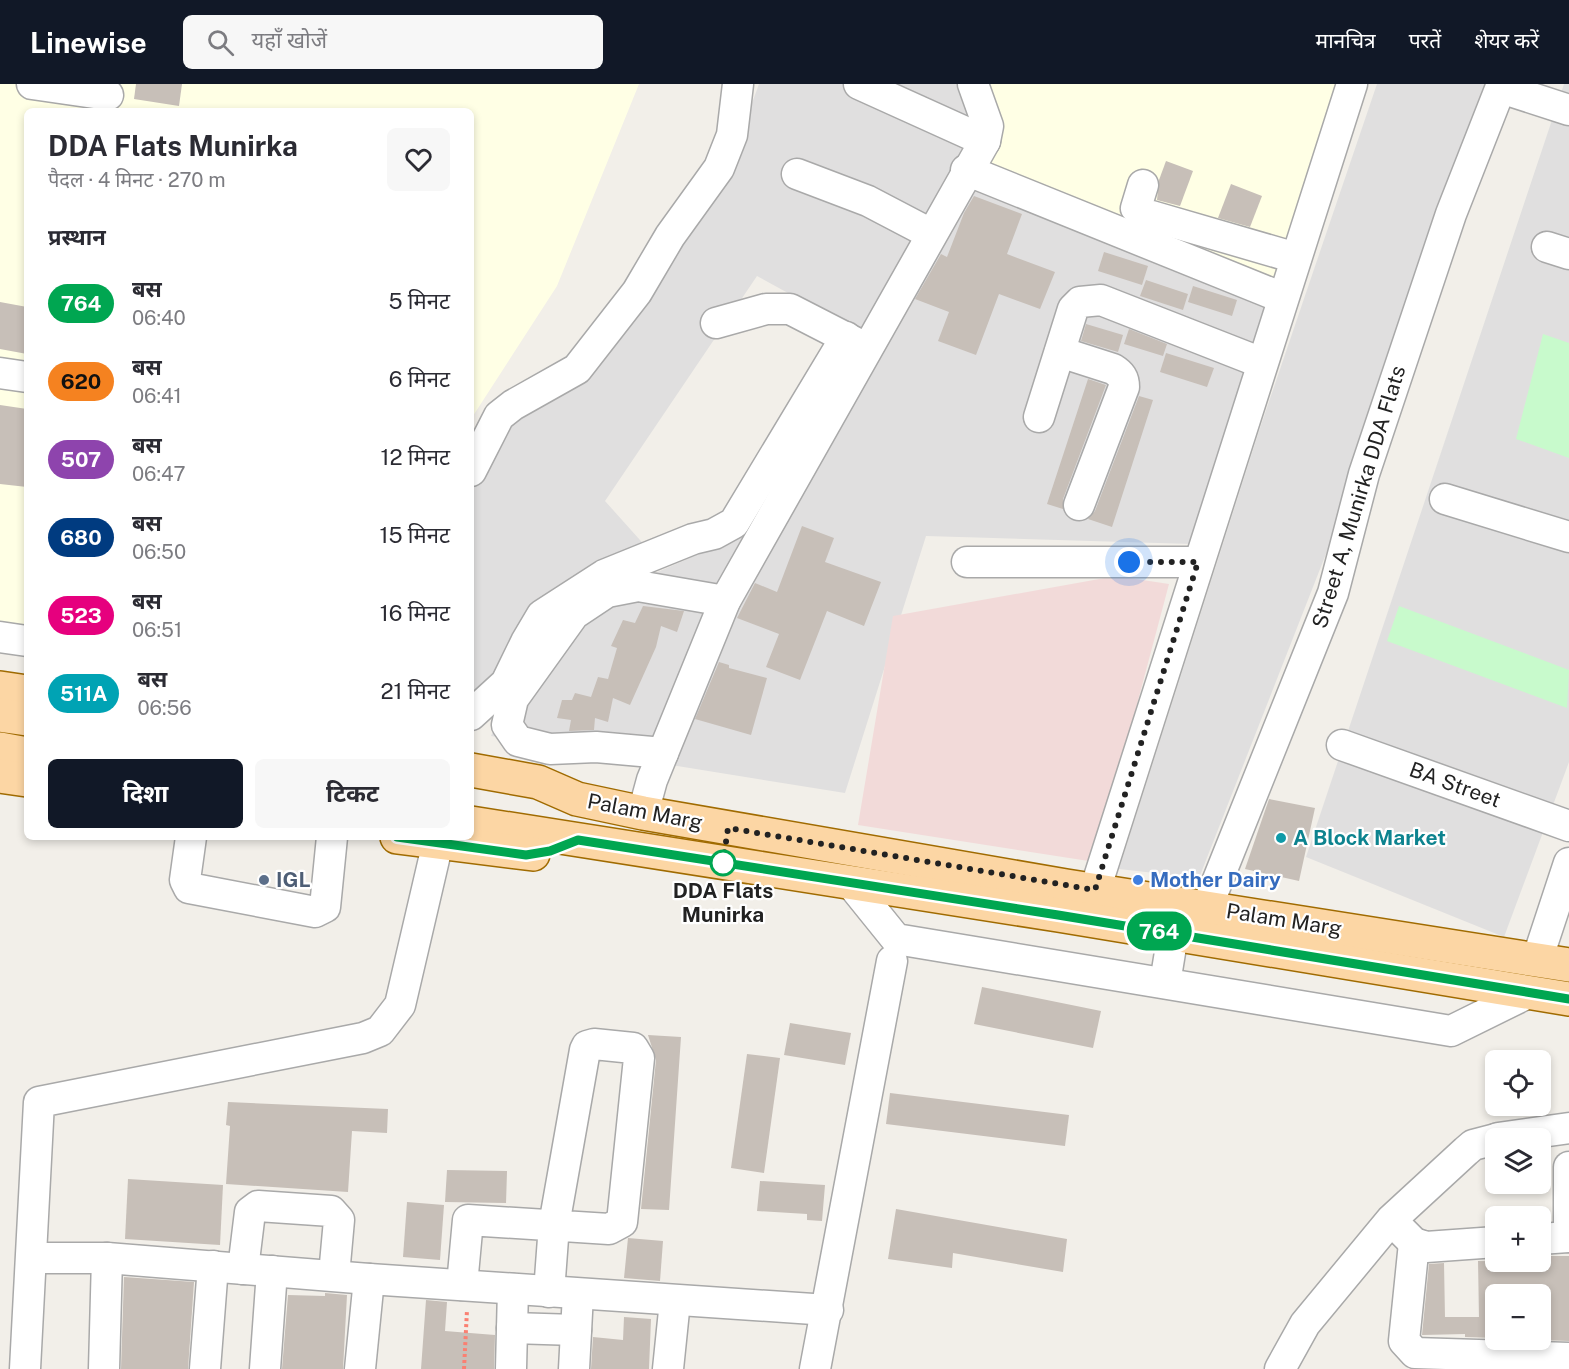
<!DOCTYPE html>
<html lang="hi">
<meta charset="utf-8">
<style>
:root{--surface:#fff;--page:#f7f7f7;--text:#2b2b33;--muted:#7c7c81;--accent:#111827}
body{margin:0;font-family:"Public Sans","Noto Sans Devanagari",sans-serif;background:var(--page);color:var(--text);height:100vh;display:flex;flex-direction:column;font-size:22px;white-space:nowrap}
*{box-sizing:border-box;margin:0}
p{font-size:20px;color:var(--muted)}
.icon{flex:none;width:33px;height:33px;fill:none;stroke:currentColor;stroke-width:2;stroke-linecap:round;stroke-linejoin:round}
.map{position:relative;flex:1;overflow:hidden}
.details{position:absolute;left:24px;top:24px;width:450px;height:732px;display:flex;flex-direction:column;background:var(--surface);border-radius:9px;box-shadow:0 3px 9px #0003}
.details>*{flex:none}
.badge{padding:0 12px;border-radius:20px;font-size:21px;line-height:39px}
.buttons{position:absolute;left:1485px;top:966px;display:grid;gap:12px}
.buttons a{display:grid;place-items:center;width:66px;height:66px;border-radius:9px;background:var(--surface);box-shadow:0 3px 9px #0003;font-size:30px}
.you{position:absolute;width:30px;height:30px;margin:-15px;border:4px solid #fff;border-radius:50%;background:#1a73e8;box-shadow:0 0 0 9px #1a73e833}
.map>.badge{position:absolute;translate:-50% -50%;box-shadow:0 0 0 3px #fff}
h2{padding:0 24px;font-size:22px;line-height:54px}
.round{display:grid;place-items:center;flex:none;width:63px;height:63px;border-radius:9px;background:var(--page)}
.overview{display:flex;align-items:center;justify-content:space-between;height:102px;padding:0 24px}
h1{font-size:28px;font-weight:700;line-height:45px}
.action{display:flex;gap:12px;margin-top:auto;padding:12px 24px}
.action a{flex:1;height:69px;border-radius:9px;background:var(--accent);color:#fff;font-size:24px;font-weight:700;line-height:69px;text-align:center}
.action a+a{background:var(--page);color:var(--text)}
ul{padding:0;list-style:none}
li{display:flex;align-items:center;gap:18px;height:78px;padding:0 24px}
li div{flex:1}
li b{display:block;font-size:22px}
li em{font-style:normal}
li .badge{min-width:66px;font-weight:700;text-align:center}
header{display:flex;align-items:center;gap:36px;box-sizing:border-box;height:84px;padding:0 30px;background:var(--accent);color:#fff}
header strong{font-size:28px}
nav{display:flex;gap:33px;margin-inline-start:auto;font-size:21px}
.search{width:420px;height:54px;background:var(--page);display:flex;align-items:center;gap:15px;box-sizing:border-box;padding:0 21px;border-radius:9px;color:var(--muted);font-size:22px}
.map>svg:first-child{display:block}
.residential{fill:#e0dfdf}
.commercial{fill:#f2dad9}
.education{fill:#ffffe5}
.park{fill:#c8facc}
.building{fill:#c7bfb8}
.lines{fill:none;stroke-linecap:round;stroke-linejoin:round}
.minor-casing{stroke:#a9a9a9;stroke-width:33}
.major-casing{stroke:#a06b00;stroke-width:36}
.path{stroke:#fa8072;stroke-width:4;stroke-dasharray:3 3;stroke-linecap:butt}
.minor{stroke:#fff;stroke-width:30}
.major{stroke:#fcd6a4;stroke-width:33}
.line-casing{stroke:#fff;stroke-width:14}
.line{stroke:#00a651;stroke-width:9}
.walk{stroke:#222;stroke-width:6;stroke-dasharray:0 10.8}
.culture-dot{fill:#0f9aa8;stroke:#fff;stroke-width:2}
.stop-dot{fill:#fff;stroke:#00a651;stroke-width:3}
.service-dot{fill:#5c6f8a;stroke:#fff;stroke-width:2}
.shop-dot{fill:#3f7fe0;stroke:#fff;stroke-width:2}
.labels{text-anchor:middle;stroke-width:4.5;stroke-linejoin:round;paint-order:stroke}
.street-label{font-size:21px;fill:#222;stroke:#fff}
.culture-label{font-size:21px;font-weight:bold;fill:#0d838f;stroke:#fff;text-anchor:start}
.service-label{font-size:21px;font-weight:bold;fill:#4e5e75;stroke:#fff;text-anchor:start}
.shop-label{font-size:21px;font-weight:bold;fill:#366cbe;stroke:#fff;text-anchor:start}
.stop-label{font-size:21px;font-weight:bold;fill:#222;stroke:#fff}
</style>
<header>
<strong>Linewise</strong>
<div class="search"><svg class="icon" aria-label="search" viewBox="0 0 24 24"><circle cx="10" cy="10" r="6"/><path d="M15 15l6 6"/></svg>यहाँ खोजें</div>
<nav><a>मानचित्र</a><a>परतें</a><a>शेयर करें</a></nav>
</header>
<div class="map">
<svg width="1569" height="1285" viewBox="0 0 1569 1285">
<rect width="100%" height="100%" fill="#f2efe9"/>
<g class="residential">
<polygon points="759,0 960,0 981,41 859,248 757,192 605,417 657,475 552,534 715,463 973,101 1272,225 1191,460 926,452 845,709 491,652 526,571 471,644 471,356 567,282 726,90"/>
<polygon points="1377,0 1510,0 1199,794 1119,785 1258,350"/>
<polygon points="1564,0 1569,0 1569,678 1504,853 1306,773"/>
</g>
<polygon class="commercial" points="1116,492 1169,500 1095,778 858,741 893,532"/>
<g class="education">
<polygon points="0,0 639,0 557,202 471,335 471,27 27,27 27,571 0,567"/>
<polygon points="960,0 1365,0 1296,203 961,75 981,41"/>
</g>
<g class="park">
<polygon points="1543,250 1569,259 1569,374 1516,355"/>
<polygon points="1399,522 1569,586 1567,624 1387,557"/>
</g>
<g class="building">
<polygon points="136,0 182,0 179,22 134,15"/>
<polygon points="1166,77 1193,87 1180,122 1157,116 1159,96"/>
<polygon points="1231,100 1262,112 1250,143 1218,134"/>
<polygon points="974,112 1022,130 1007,170 1055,188 1040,225 999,210 976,271 938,257 949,228 915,215 941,170 947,173 964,129"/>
<polygon points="1104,168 1148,182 1142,201 1098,187"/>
<polygon points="1146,196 1188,210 1183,226 1140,212"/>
<polygon points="1193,202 1237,216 1232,232 1188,218"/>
<polygon points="0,218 27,223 27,270 0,265"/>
<polygon points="1086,240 1123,251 1118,268 1081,257"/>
<polygon points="1129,245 1167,260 1163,272 1124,260"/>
<polygon points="1166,269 1214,284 1207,303 1160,288"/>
<polygon points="1088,295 1106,301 1063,415 1063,425 1047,420"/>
<polygon points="1139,312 1153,316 1112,443 1088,435 1095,427"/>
<polygon points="0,321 27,325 27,403 0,400"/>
<polygon points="802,442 834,454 825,478 881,498 864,542 827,527 800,596 766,583 779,550 737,534 755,499 777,508"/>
<polygon points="643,522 684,527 677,548 661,542 656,563 630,621 613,614 608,638 595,634 594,646 569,647 571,636 557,634 562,616 572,616 575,609 591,613 598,593 608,595 617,564 611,562 623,536 635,539"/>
<polygon points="719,578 729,581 729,584 767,594 751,651 695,635"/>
<polygon points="1269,715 1315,724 1299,797 1245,785"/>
<polygon points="982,903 1101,927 1093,964 974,940"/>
<polygon points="790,939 851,949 845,981 784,971"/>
<polygon points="648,951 681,953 669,1126 641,1125 656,976"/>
<polygon points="747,970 780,974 764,1089 731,1084"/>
<polygon points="890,1009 1069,1031 1065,1062 886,1040"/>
<polygon points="228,1018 388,1025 387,1049 352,1047 348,1108 226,1100 230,1042 226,1041"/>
<polygon points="447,1086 507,1087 506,1119 445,1118"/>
<polygon points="128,1095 223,1101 220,1161 125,1155"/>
<polygon points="760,1097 825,1101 822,1137 807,1136 807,1130 757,1127"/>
<polygon points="407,1118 444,1121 440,1176 403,1173"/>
<polygon points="896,1125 1067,1155 1063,1188 953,1169 952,1184 888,1175"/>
<polygon points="628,1154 663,1157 660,1197 624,1194"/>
<polygon points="1540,1172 1569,1172 1569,1257 1540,1256 1540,1205 1496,1205 1496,1254 1465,1253 1465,1250 1422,1251 1429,1180 1444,1179 1445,1233 1479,1233 1478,1177 1540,1178"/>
<polygon points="124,1193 194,1198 188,1285 121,1285"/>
<polygon points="325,1209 347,1211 343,1285 282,1285 288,1211 325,1212"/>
<polygon points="426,1216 447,1218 445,1247 495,1251 494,1285 421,1285"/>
<polygon points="624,1233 651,1235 649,1285 591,1285 593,1253 623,1256"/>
</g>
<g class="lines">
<g class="minor-casing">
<g id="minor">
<polyline points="32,0 108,11"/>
<polyline points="859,0 985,57"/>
<polyline points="1501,4 1569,26"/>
<polyline points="966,86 1283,214"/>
<polyline points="797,90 868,117 931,150"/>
<polyline points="1143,101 1136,124 1141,129 1296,174"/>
<polyline points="1547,163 1569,170"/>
<polyline points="716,239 766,225 790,225 864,263"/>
<path d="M 1060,268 L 1113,285 C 1121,290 1124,294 1124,303 L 1079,421"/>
<polyline points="0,289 27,293"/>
<polyline points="1039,333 1073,225 1080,218 1101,216 1262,279"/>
<polyline points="471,387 499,332 513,321 577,285 637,208 670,152 719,84 732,51 738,0"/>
<polyline points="1445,415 1569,453"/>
<polyline points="967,478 1198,478"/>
<polyline points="0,553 27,557"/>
<polyline points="471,631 506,599 526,558 542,531 604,491 693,455 714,450 734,439 846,253"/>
<polyline points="1342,661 1569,742"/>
<polyline points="663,669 596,663 550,665 518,657 507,641 513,615 574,530 607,508 638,502 725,517"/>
<polyline points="643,729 652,696 725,517 985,57 988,42 973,0"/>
<polyline points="191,753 185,796 189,804 315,828 325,823 332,753"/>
<polyline points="850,798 896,855 1451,947 1530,908"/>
<polyline points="1095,806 1352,0"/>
<polyline points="1207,823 1333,509 1364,390 1451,130 1502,0"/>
<polyline points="1537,876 1569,779"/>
<polyline points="1165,899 1173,850"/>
<polyline points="1498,1054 1569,1044"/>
<polyline points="1400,1145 1414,1159 1426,1163 1496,1158"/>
<polyline points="1569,1153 1569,1083"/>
<polyline points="1540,1155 1569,1153"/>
<polyline points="1414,1159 1404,1257 1415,1269 1569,1274"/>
<polyline points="32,1174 107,1174 369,1195 828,1226"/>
<polyline points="243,1185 250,1128 258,1122 331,1127 339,1136 334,1191"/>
<polyline points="462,1201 468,1136 609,1145 622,1138 639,974 633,964 594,960 587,962 585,966 554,1141 549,1208"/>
<polyline points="512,1244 576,1246"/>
<polyline points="25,1285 39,1018 363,954 380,947 400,921 438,758"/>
<polyline points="104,1285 107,1174"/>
<polyline points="205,1285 213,1182"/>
<polyline points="265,1285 272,1187"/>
<polyline points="360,1285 369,1195"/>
<polyline points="511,1285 513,1205"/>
<polyline points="574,1285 578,1210"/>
<polyline points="668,1285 675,1217"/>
<polyline points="815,1285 892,877"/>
<polyline points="1280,1285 1305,1240 1391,1136 1466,1067 1473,1061 1496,1055"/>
</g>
</g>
<g class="major-casing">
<g id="major">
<polyline points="0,604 27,608"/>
<polyline points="0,631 27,635"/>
<polyline points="0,665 27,670"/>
<polyline points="471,686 538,698 577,715 643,729 1066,802 1569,881"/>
<polyline points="0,692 27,696"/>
<polyline points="471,739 1058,831 1569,915"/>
<polyline points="397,753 533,770"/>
</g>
</g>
<polyline class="path" points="464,1285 467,1226"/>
<use href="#minor" class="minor"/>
<use href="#major" class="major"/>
</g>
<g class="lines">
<g class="line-casing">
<polyline id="line" points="397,753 526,771 550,767 578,756 1058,831 1569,915"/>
</g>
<use href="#line" class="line"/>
<polyline class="walk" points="723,779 728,744 1095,806 1198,478 1129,478"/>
</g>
<circle class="culture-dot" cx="1281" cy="754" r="6"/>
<circle class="stop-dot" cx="723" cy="779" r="12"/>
<circle class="service-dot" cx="264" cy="796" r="6"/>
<circle class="shop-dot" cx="1138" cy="796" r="6"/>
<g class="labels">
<g class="street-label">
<text transform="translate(1359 413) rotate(-73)" y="7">Street A, Munirka DDA Flats</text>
<text transform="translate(1455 701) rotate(20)" y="7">BA Street</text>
<text transform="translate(645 728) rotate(11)" y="7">Palam Marg</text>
<text transform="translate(1284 836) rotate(9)" y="7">Palam Marg</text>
</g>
<g class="culture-label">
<text x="1293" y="761">A Block Market</text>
</g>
<g class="service-label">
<text x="276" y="803">IGL</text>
</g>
<g class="shop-label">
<text x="1150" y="803">Mother Dairy</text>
</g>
<g class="stop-label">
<text x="723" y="814">DDA Flats<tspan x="723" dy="24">Munirka</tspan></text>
</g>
</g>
</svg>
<div class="buttons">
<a><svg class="icon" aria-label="locate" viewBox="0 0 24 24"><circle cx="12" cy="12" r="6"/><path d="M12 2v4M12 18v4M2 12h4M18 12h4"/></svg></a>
<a><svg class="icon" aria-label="layers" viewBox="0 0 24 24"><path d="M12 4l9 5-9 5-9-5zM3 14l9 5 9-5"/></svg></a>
<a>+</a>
<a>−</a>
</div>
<div class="you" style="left:1129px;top:478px"></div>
<b class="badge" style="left:1159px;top:847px;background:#00a651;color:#fff">764</b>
<section class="details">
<div class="overview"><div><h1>DDA Flats Munirka</h1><p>पैदल · 4 मिनट · 270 m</p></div><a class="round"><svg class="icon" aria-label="heart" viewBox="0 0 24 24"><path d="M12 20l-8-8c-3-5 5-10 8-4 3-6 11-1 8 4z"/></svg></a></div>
<h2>प्रस्थान</h2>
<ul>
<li><span class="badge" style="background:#00a651;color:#fff">764</span><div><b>बस</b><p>06:40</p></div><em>5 मिनट</em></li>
<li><span class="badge" style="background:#f58220;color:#111">620</span><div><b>बस</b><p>06:41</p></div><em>6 मिनट</em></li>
<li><span class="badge" style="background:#8e44ad;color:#fff">507</span><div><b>बस</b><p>06:47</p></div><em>12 मिनट</em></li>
<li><span class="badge" style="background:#003b80;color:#fff">680</span><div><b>बस</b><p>06:50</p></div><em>15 मिनट</em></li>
<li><span class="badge" style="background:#e6007e;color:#fff">523</span><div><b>बस</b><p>06:51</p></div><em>16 मिनट</em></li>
<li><span class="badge" style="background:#00a3b4;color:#fff">511A</span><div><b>बस</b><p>06:56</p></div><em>21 मिनट</em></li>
</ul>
<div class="action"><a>दिशा</a><a>टिकट</a></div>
</section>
</div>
